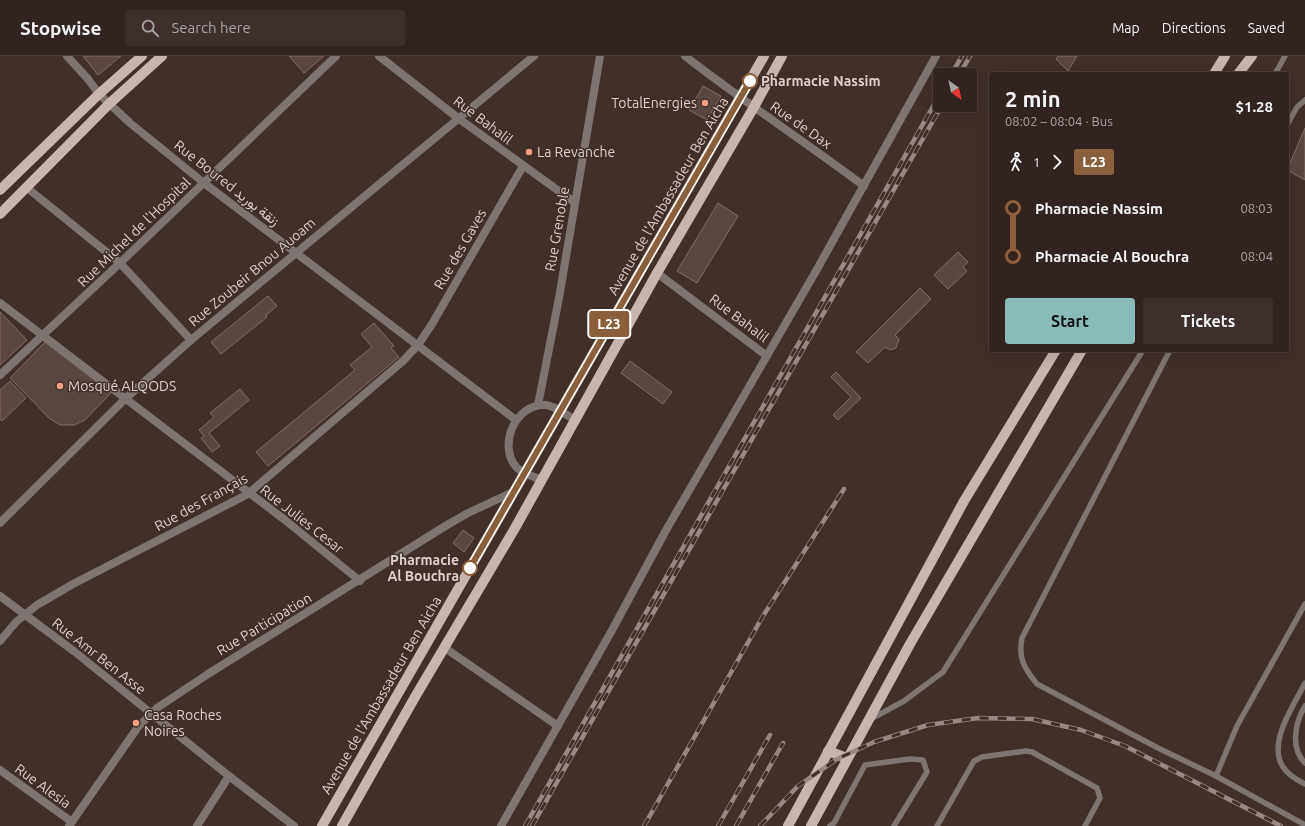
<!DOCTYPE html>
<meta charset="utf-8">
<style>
:root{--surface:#31231f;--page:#3d2f2c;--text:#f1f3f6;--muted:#a8a4a4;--line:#4c403d;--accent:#8bbbb9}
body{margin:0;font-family:Ubuntu,Vazirmatn,sans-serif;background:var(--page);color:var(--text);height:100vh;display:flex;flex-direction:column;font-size:15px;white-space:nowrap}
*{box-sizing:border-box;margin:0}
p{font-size:13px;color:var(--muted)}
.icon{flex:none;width:22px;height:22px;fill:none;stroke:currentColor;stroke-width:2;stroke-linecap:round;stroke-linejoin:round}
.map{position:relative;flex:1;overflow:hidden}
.panel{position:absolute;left:989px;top:16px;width:300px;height:280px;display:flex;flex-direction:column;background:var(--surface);border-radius:4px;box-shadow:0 4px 16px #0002,0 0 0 1px var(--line)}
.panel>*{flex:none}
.badge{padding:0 8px;border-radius:3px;font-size:14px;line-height:26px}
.needle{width:26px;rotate:146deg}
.buttons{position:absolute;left:933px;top:12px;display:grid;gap:8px}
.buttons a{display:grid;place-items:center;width:44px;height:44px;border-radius:4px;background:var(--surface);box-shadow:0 4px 16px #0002,0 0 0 1px var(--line);font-size:20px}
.map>.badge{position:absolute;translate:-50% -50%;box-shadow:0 0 0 2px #fff}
.legs{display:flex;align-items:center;gap:6px;height:44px;padding:0 16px;font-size:13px}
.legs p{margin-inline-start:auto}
.overview{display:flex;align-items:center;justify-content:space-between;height:68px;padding:0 16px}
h1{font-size:22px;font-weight:700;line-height:30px}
.primary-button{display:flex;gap:8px;margin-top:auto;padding:8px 16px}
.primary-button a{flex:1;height:46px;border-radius:4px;background:var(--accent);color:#111;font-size:16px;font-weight:700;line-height:46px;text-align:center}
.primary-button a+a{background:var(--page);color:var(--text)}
ul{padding:0 16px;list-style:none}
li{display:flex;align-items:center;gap:14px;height:48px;font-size:15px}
li i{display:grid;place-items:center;width:6px;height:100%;margin:0 5px;background:currentColor}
li i::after{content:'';width:10px;height:10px;margin:-5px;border:3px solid;border-radius:50%;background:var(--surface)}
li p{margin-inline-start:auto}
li:first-child i{background:linear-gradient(#0000 50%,currentColor 0)}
li:last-child i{background:linear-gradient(currentColor 50%,#0000 0)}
header{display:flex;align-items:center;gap:24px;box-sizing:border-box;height:56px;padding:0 20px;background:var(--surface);border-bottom:1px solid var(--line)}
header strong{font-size:19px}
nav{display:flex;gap:22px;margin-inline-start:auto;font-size:14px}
.search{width:280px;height:36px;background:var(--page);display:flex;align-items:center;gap:10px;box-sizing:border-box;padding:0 14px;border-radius:4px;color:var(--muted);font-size:15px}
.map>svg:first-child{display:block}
.building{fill:#5a4741;stroke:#826d66}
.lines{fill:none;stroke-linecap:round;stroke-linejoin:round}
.lane{stroke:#7e7572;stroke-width:5.5}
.street{stroke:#7e7572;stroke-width:8}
.primary{stroke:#c8b5ae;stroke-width:10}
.rail-casing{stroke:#978883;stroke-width:4.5}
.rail{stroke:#412f29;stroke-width:3;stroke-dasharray:9;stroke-linecap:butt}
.line-1-casing{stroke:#fff;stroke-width:9}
.line-1{stroke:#8b5e3c;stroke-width:6}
.stop-1-dot{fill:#fff;stroke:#8b5e3c;stroke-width:2}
.poi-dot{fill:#f39f83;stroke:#412f29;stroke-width:1.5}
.labels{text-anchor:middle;stroke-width:3;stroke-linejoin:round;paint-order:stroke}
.stop-label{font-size:14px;font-weight:bold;fill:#dcd0cc;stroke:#412f29;text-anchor:start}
.poi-label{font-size:14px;fill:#dcd0cc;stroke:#412f29;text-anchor:start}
.street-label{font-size:14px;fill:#dcd0cc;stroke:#412f29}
</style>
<header>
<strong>Stopwise</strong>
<div class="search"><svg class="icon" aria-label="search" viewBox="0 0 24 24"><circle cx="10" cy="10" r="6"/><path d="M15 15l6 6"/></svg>Search here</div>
<nav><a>Map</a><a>Directions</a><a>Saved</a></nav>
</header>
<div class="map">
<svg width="1305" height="770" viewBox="0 0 1305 770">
<rect width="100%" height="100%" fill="#412f29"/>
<g class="building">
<polygon points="83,0 121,0 98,19"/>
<polygon points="289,0 324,0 304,17"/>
<polygon points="1058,0 1077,0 1068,15 1056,3"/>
<polygon points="703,30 721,40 707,64 689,54"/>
<polygon points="1305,72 1305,124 1287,114"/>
<polygon points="718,147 738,160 697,227 677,215"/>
<polygon points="958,196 968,206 963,211 967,215 948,233 934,219"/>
<polygon points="920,232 931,243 895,279 899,283 896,292 890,294 885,291 868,307 856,296"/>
<polygon points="268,240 277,250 266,259 267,261 221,298 211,286"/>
<polygon points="0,256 27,284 0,309"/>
<polygon points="374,267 394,290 391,292 399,301 268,410 256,396 355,314 350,309 372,291 361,278"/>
<polygon points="45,286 111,337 85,364 74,369 60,369 50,363 10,322"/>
<polygon points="630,305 672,336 663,348 621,317"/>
<polygon points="836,316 861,342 838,364 833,359 851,341 831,321"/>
<polygon points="10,325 26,342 2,365 0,363 0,334"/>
<polygon points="240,333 249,344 209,377 220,390 212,396 201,382 204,380 199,374 214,361 210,357"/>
<polygon points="463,474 474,482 464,496 453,487"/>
</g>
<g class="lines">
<g class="lane">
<polyline points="1275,18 1285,0"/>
<polyline points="1287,69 1297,51 1305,44"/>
<path d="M 1170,294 L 1022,582 C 1018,602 1024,612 1037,628 L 1158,692 L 1216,720"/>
<polyline points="1305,548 1237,670 1216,720 1305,769"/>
<path d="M 1305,627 C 1294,649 1267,687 1283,711 C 1288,719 1297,724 1305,728"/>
<path d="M 1305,650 C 1295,667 1290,692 1305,707"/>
<polyline points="871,663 904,645 943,616 1143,294"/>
<polyline points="830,770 834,767 865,709 910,703 923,704 927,716 894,770"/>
<polyline points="937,770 974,705 982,701 1026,695 1032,696 1097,732 1100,742 1085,770"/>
</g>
<g class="street">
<polyline points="67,0 88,23 99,38 130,67 204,127 516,364"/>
<polyline points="379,0 458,62 574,146"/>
<path d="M 685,0 C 743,45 805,86 864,130"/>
<polyline points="26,131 120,207 191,284"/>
<polyline points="657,217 767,300"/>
<polyline points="0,247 285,464 360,525"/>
<polyline points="0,319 120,207 336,0"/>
<polyline points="538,349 559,242 600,0"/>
<path d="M 542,424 C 534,421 524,418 517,412 C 497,390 515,347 546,349 C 556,350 567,360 576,364"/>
<polyline points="0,467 125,343 191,284 534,0"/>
<polyline points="0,540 75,596 229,720 294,770"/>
<polyline points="0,585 16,566 37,549 73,528 248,438 403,305 418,289 432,268 523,110"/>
<polyline points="445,592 558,670"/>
<polyline points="0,714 72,766"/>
<polyline points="69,770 138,671 157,652 208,618 447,469 468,457 513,436"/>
<polyline points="197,770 229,720"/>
<polyline points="501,770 611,576 665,476 816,215 936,0"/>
</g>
<g class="primary">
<polyline points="1214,18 1225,0"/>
<polyline points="1238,18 1252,0"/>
<polyline points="0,134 99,38 142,0"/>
<polyline points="0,158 109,48 162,0"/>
<polyline points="828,695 847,702"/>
<polyline points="322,770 764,0"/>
<polyline points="342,770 415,641 515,472 657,217 754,51 782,0"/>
<polyline points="788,770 964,445 1056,294"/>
<polyline points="811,770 910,588 1082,294"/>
</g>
<g class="rail-casing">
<g id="rail">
<polyline points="951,19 962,0"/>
<polyline points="959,19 970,0"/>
<polyline points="525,770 940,38"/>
<polyline points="532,770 942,49"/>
<polyline points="644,770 763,560 844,433"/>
<polyline points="718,770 770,679"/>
<polyline points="736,770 783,687"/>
<polyline points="760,770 798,730 837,703 874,686 928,669 978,662 1032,663 1081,674 1125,690 1281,770"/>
</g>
</g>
<use href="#rail" class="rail"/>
</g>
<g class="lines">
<g class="line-1-casing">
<polyline id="line-1" points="470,512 750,25"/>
</g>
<use href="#line-1" class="line-1"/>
</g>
<g class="stop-1-dot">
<circle cx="750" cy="25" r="7"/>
<circle cx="470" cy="512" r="7"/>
</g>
<g class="poi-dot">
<circle cx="705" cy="47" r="4"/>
<circle cx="529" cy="96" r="4"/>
<circle cx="60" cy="330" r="4"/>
<circle cx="136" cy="667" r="4"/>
</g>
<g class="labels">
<g class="stop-label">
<text x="761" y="30">Pharmacie Nassim</text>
<text x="459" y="509" text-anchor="end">Pharmacie<tspan x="459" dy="16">Al Bouchra</tspan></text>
</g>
<g class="poi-label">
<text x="697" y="52" text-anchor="end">TotalEnergies</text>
<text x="537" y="101">La Revanche</text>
<text x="68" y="335">Mosqué ALQODS</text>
<text x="144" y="664">Casa Roches<tspan x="144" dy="16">Noires</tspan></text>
</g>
<g class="street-label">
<text transform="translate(483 64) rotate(37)" y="5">Rue Bahalil</text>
<text transform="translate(801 69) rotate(35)" y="5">Rue de Dax</text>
<text transform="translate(227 127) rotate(38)" y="5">Rue Boured زنقة بوريد</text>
<text transform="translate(668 140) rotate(-60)" y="5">Avenue de l'Ambassadeur Ben Aicha</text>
<text transform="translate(557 173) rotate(-80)" y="5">Rue Grenoble</text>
<text transform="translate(134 176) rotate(-44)" y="5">Rue Michel de l'Hospital</text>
<text transform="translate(460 193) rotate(-60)" y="5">Rue des Gaves</text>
<text transform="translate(252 216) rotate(-40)" y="5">Rue Zoubeir Bnou Auoam</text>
<text transform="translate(739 262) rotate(37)" y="5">Rue Bahalil</text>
<text transform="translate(201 446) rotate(-29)" y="5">Rue des Français</text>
<text transform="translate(302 463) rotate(38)" y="5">Rue Julies Cesar</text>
<text transform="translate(264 568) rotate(-31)" y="5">Rue Participation</text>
<text transform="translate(99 600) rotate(38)" y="5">Rue Amr Ben Asse</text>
<text transform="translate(381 639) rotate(-60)" y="5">Avenue de l'Ambassadeur Ben Aicha</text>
<text transform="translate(43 730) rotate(36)" y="5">Rue Alesia</text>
</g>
</g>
</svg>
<div class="buttons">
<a><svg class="needle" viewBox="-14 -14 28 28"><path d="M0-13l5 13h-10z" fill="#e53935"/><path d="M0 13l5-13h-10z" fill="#a8a4a4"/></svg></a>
</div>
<b class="badge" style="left:609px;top:268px;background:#8b5e3c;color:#fff">L23</b>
<section class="panel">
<div class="overview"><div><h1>2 min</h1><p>08:02 – 08:04 · Bus</p></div><b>$1.28</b></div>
<div class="legs"><svg class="icon" aria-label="walk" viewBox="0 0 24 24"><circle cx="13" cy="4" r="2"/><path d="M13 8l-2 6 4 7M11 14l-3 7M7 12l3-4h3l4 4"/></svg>1<svg class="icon" aria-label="forward" viewBox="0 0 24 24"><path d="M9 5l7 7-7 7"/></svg><b class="badge" style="background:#8b5e3c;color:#fff">L23</b></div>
<ul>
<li><i style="color:#8b5e3c"></i><b>Pharmacie Nassim</b><p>08:03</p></li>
<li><i style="color:#8b5e3c"></i><b>Pharmacie Al Bouchra</b><p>08:04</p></li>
</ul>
<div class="primary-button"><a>Start</a><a>Tickets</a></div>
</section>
</div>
